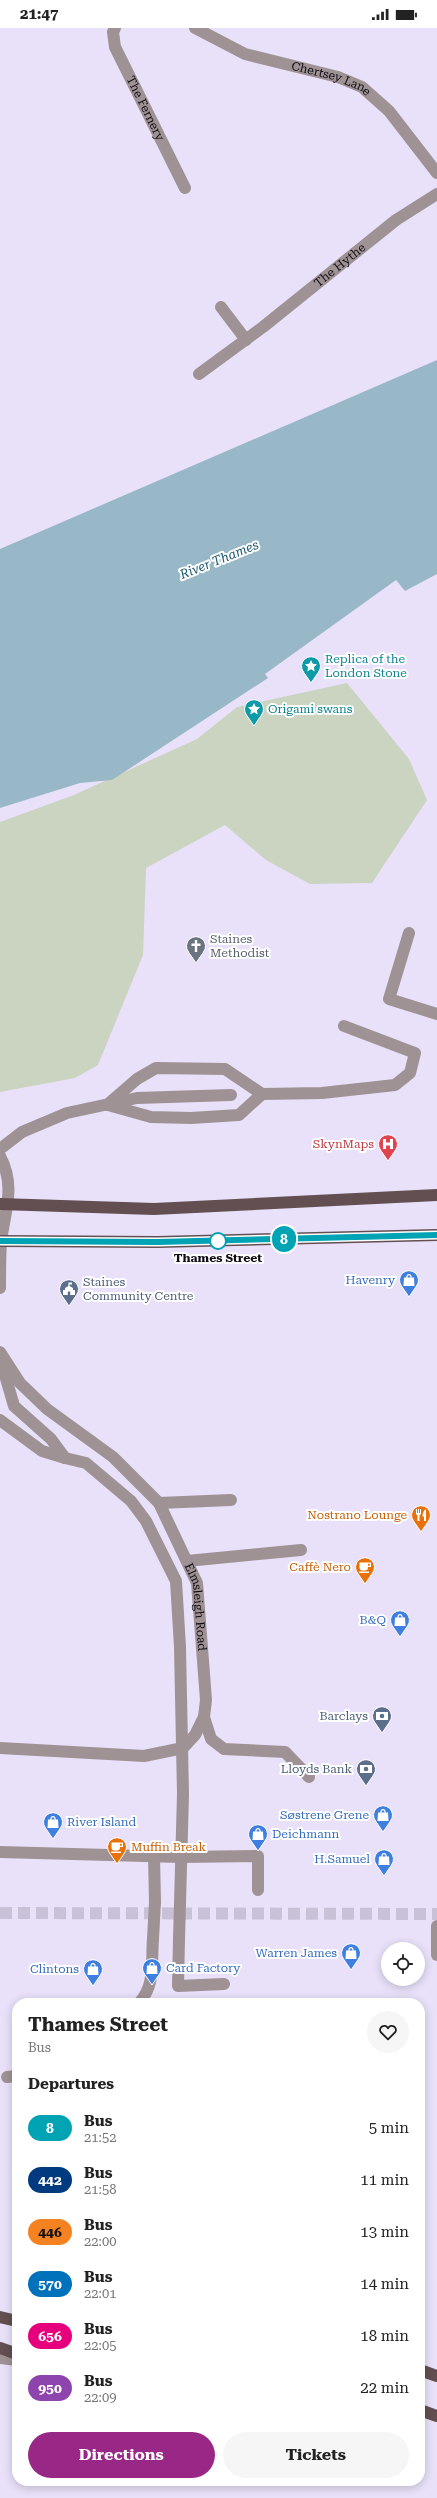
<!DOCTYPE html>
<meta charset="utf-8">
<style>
:root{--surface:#fff;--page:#f6f6f6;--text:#222;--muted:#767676;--accent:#992785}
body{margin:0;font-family:"Roboto Serif",serif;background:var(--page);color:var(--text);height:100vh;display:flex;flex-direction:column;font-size:15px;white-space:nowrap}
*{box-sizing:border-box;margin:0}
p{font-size:13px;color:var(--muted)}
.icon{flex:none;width:22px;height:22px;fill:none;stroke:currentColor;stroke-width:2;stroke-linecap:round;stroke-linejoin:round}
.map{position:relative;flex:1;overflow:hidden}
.drawer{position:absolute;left:12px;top:1970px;width:413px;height:488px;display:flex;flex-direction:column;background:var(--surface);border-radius:16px;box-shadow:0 2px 10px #0003}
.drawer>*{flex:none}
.badge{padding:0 8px;border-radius:13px;font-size:14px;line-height:26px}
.fabs{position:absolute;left:381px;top:1914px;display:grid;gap:8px}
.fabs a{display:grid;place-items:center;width:44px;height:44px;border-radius:50%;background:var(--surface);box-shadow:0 2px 10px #0003;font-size:20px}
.map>.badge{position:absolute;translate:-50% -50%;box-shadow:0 0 0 2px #fff}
h2{padding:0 16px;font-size:15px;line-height:36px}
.round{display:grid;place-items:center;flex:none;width:42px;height:42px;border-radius:21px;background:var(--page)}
.overview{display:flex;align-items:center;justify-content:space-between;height:68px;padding:0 16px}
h1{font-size:19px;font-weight:700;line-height:30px}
.action{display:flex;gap:8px;margin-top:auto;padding:8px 16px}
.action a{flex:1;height:46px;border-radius:24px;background:var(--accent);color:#fff;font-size:16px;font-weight:700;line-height:46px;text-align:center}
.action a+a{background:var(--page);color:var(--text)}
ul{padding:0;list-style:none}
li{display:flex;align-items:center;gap:12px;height:52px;padding:0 16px}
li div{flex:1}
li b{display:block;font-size:15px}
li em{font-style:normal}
li .badge{min-width:44px;font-weight:700;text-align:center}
.status{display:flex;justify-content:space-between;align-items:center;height:28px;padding:0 20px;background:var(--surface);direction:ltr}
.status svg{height:11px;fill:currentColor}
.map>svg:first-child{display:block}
.green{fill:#cad4c1}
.water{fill:#98b8c8}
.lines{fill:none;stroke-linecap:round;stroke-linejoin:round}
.street-tunnel{stroke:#c8c1d7;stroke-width:12;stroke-dasharray:12 6;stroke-linecap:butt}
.lane{stroke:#9f9294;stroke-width:12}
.street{stroke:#9f9294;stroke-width:12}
.primary{stroke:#634f51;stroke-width:12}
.lane-bridge{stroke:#9f9294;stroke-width:12}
.line-casing{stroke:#fff;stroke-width:9}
.line{stroke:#00a3b4;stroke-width:6}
.stop-dot{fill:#fff;stroke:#00a3b4;stroke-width:2}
.labels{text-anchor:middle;stroke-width:4;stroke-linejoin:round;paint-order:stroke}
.street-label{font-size:12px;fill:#100d15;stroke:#fff}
.culture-label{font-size:12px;fill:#0d838f;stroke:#fff;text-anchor:start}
.worship-label{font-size:12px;fill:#5b616d;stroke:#fff;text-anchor:start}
.health-label{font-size:12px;fill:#be3a42;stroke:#fff;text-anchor:end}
.stop-label{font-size:12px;font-weight:bold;fill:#100d15;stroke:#fff}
.shop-label{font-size:12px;fill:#366cbe;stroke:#fff;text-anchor:end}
.service-label{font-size:12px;fill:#4e5e75;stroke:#fff;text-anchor:end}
.food-label{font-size:12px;fill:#c56008;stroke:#fff;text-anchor:end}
.water-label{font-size:13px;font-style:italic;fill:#1e5972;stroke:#fff}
</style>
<div class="status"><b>21:47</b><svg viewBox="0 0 49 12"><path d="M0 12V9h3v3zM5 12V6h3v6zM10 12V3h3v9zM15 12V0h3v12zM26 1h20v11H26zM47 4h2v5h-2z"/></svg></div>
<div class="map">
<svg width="437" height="2470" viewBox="0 0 437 2470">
<rect width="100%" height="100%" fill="#e8e1f9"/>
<polygon class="green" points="347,655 409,731 427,772 372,855 310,856 266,832 225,797 146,840 143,927 98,1037 75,1050 0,1064 0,794 74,767 197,711 237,679"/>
<polygon class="water" points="437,332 437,546 405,563 396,552 265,646 268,650 112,752 80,755 0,780 0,521"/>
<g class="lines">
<polyline class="street-tunnel" points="0,1885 437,1886"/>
<g class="lane">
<polyline points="409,905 389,971 437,986"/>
<polyline points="107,1077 137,1051 156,1040 225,1041 262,1066 322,1065 395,1057 410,1045 415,1025 344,998"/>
<polyline points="108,1077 151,1089 191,1090 239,1087 262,1066"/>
<polyline points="0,1121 22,1104 67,1085 137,1070 231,1067"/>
<polyline points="65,1430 86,1435 131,1473 146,1493 176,1553 180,1619"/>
<polyline points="159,1475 231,1472"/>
<polyline points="187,1533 301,1522"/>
<polyline points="204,1689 211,1711 224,1721 285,1724 309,1749"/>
<polyline points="0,1824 181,1829 258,1828 258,1862"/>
<polyline points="154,1828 155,1874"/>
<polyline points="180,1875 183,1766"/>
<polyline points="179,1911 178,1958 224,1956"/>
<path d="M 139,1975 C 156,1957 151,1933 153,1911"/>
<polyline points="7,2049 17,2048"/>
<polyline points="0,2330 17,2332"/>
</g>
<g class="street">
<path id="s1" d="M 115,0 L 113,4 L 115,19 L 185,160"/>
<path id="s2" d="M 195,0 L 245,26 L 338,49 L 362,59 L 389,83 L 437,145"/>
<polyline points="221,279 246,312"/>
<path id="s3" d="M 199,346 L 263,299 L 396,192 L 437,166"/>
<path d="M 0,1128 C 16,1158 5,1183 1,1213 C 0,1228 0,1245 0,1260"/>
<path id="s4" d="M 0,1324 L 20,1355 L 47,1381 L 113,1429 L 159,1475 L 197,1555 L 206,1672 L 204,1689 L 195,1707 L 183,1720 L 144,1728 L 0,1720"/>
<polyline points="1,1333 14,1378 51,1411 65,1430"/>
<polyline points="0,1392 42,1423 65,1430"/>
<polyline points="437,1898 437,1927"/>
</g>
<g class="primary">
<polyline points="0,1176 154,1181 437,1167"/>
<polyline points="0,1213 158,1214 437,1207"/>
<polyline points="0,2289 17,2293"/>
<polyline points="0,2320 17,2326"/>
<polyline points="420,2342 437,2348"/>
<polyline points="420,2382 437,2388"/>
</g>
<g class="lane-bridge">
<polyline points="180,1619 183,1766"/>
<polyline points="153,1911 155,1874"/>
<polyline points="179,1911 180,1875"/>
</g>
</g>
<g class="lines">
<g class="line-casing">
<polyline id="line" points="0,1213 158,1214 437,1207"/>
</g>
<use href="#line" class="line"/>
</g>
<defs>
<g id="sight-pin" transform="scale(1)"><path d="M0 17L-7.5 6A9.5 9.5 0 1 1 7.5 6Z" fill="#0f9aa8" stroke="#fff"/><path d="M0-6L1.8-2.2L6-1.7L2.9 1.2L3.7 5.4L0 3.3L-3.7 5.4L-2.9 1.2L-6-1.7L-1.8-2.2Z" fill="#fff"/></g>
<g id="church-pin" transform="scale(1)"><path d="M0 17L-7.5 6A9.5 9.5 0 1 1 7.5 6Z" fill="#6b7280" stroke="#fff"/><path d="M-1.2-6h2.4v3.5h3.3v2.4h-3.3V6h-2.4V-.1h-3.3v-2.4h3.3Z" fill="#fff"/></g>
<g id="hospital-pin" transform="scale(1)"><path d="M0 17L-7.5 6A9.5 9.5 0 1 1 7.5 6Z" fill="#e0444e" stroke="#fff"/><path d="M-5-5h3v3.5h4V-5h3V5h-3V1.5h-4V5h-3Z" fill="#fff"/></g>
<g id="shop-pin" transform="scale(1)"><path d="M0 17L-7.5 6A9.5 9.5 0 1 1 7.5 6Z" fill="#3f7fe0" stroke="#fff"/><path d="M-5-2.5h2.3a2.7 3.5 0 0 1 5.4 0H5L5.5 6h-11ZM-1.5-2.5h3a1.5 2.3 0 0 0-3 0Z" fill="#fff"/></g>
<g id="civic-pin" transform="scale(1)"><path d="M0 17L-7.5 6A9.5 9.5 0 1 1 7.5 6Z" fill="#5c6f8a" stroke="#fff"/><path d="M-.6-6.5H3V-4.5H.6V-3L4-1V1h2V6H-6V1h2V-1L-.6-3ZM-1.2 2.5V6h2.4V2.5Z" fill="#fff"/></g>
<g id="restaurant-pin" transform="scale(1)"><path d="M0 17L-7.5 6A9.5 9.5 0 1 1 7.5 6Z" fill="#e8710a" stroke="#fff"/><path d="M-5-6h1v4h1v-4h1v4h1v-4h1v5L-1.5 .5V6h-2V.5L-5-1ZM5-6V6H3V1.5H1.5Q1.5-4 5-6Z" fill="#fff"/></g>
<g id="cafe-pin" transform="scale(1)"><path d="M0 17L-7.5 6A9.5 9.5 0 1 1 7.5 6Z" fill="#e8710a" stroke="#fff"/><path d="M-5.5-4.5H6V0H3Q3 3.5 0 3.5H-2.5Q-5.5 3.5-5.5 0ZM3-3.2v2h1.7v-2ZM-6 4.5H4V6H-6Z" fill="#fff"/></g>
<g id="bank-pin" transform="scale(1)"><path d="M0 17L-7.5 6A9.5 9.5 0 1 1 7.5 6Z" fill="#5c6f8a" stroke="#fff"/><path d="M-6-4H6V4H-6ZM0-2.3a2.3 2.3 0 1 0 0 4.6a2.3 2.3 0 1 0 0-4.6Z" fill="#fff"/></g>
</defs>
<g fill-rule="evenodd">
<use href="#sight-pin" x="311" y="638"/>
<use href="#sight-pin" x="254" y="681"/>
<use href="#church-pin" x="196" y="918"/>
<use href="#hospital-pin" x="388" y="1116"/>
<use href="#shop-pin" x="409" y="1252"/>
<use href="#civic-pin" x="69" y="1261"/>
<use href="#restaurant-pin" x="421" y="1487"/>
<use href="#cafe-pin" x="365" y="1539"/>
<use href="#shop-pin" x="400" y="1592"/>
<use href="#bank-pin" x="382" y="1688"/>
<use href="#bank-pin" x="366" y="1741"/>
<use href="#shop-pin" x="383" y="1787"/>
<use href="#shop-pin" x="53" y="1794"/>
<use href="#shop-pin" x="258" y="1806"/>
<use href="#cafe-pin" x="117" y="1819"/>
<use href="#shop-pin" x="384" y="1831"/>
<use href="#shop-pin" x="351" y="1925"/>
<use href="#shop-pin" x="152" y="1940"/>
<use href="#shop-pin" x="93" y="1941"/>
</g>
<circle class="stop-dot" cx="218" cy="1213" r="8"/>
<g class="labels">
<g class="street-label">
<text dy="4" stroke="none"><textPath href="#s2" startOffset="146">Chertsey Lane</textPath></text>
<text dy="4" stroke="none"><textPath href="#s1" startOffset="88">The Fernery</textPath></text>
<text dy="4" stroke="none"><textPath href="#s3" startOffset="178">The Hythe</textPath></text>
<text dy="4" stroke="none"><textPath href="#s4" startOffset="333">Elmsleigh Road</textPath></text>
</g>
<g class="culture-label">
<text x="325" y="635">Replica of the<tspan x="325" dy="14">London Stone</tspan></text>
<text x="268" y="685">Origami swans</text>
</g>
<g class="worship-label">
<text x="210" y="915">Staines<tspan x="210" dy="14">Methodist</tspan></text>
</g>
<g class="health-label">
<text x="374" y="1120">SkynMaps</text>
</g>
<g class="stop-label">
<text x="218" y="1234">Thames Street</text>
</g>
<g class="shop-label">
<text x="395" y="1256">Havenry</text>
<text x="386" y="1596">B&amp;Q</text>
<text x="369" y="1791">Søstrene Grene</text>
<text x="67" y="1798" text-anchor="start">River Island</text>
<text x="272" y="1810" text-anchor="start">Deichmann</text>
<text x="370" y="1835">H.Samuel</text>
<text x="337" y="1929">Warren James</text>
<text x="166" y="1944" text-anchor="start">Card Factory</text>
<text x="79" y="1945">Clintons</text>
</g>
<g class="service-label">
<text x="83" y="1258" text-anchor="start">Staines<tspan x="83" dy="14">Community Centre</tspan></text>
<text x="368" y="1692">Barclays</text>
<text x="352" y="1745">Lloyds Bank</text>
</g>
<g class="food-label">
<text x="407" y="1491">Nostrano Lounge</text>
<text x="351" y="1543">Caffè Nero</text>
<text x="131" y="1823" text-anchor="start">Muffin Break</text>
</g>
<g class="water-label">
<text transform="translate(219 531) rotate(-22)" y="5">River Thames</text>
</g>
</g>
</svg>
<div class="fabs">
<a><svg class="icon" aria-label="locate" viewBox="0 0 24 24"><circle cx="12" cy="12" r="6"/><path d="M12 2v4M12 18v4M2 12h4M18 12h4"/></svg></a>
</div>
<b class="badge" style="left:284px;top:1211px;background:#00a3b4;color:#fff">8</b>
<section class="drawer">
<div class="overview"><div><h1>Thames Street</h1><p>Bus</p></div><a class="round"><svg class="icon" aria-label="heart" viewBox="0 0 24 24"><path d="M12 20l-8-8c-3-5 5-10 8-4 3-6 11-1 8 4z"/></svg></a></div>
<h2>Departures</h2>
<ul>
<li><span class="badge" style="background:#00a3b4;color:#fff">8</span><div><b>Bus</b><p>21:52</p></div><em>5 min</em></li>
<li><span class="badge" style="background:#003b80;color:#fff">442</span><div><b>Bus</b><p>21:58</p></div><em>11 min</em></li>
<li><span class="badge" style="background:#f58220;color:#111">446</span><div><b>Bus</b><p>22:00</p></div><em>13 min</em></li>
<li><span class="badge" style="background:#0072bc;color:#fff">570</span><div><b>Bus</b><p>22:01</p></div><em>14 min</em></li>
<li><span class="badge" style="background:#e6007e;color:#fff">656</span><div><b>Bus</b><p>22:05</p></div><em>18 min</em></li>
<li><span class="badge" style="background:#8e44ad;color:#fff">950</span><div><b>Bus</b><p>22:09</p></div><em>22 min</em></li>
</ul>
<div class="action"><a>Directions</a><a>Tickets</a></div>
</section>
</div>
